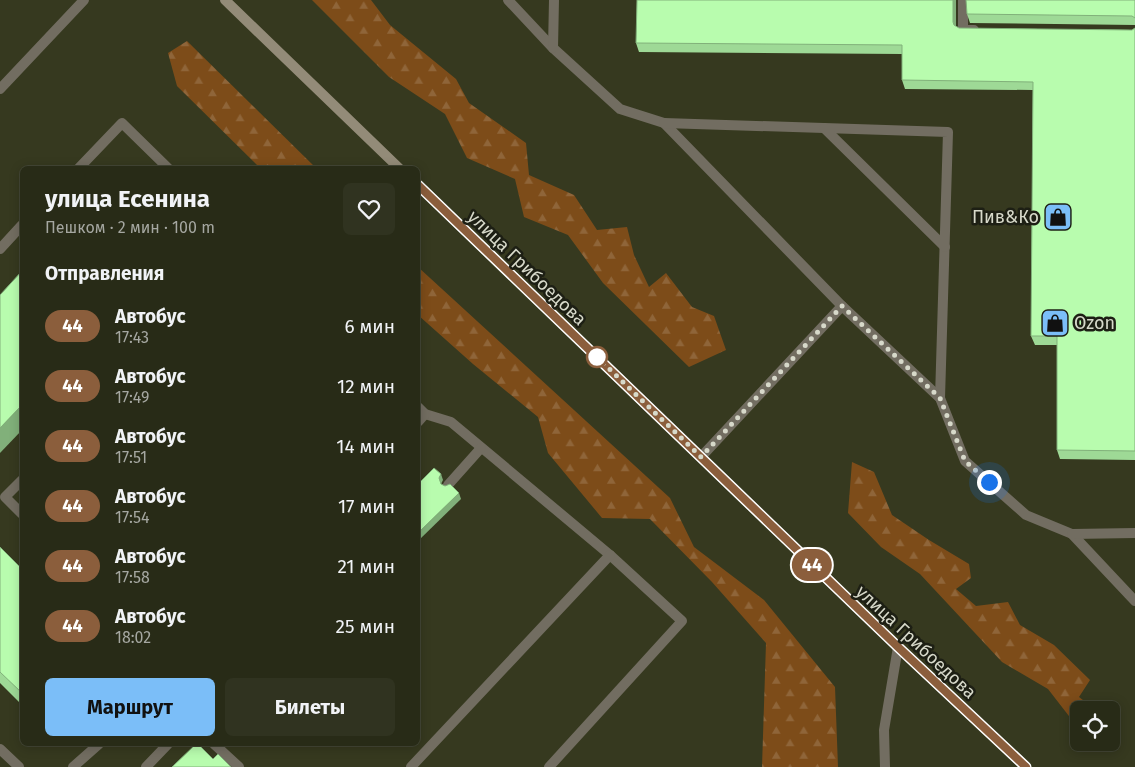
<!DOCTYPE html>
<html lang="ru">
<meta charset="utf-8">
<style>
:root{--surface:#282b17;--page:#303320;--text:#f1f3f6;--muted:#a5a7a1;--line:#444736;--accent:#7bbef8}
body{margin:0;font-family:"Fira Sans",sans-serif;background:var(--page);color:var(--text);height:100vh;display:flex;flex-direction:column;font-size:19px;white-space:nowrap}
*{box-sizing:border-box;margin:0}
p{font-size:16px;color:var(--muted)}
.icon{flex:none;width:28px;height:28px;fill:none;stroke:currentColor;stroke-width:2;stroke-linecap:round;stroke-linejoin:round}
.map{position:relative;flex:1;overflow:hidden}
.drawer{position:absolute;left:20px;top:166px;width:400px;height:580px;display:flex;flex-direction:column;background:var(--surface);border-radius:8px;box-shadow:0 2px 12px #0003,0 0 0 1px var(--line)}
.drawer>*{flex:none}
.badge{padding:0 10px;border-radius:16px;font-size:18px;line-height:32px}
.tools{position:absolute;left:1070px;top:701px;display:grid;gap:10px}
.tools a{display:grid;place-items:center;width:50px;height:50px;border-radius:8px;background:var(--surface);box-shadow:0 2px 12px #0003,0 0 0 1px var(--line);font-size:25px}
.you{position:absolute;width:25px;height:25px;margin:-12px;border:4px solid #fff;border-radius:50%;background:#1a73e8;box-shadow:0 0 0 8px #1a73e833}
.map>.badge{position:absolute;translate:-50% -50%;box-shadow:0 0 0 2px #fff}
h2{padding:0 25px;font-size:19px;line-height:45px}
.round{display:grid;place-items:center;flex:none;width:52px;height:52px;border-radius:8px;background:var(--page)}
.summary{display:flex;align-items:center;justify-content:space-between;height:85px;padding:0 25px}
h1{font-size:24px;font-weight:700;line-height:38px}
.action{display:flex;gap:10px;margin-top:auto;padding:10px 25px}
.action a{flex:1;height:58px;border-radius:8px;background:var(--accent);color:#111;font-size:20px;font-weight:700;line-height:58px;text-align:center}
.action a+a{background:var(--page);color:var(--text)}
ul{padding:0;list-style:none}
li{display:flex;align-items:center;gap:15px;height:60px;padding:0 25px}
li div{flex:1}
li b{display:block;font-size:19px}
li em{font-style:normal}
li .badge{min-width:55px;font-weight:700;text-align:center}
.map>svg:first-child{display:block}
.forest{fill:url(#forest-firs)}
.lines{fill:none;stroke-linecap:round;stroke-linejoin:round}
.service{stroke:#726d61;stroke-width:10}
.minor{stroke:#726d61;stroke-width:10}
.secondary{stroke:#938b78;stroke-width:10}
.wall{fill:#9ed996}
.shaded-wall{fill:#81b07a}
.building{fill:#b8fcae;stroke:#81b07a}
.line-casing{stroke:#fff;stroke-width:11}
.line{stroke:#8b5e3c;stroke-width:8}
.walk{stroke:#d7d9ca;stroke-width:5;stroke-dasharray:0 9}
.stop-dot{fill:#fff;stroke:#8b5e3c;stroke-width:2.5}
.labels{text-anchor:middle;stroke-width:5;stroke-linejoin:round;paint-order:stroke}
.poi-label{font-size:18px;fill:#d7d9ca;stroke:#1d1f14;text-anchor:end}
.street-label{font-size:18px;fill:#d7d9ca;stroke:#1d1f14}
</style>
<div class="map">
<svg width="1135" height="767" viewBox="0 0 1135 767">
<defs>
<pattern id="forest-firs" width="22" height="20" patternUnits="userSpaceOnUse" patternTransform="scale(1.25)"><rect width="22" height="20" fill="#7d4c19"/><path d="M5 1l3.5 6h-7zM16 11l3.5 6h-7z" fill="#8f6539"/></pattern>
</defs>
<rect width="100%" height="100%" fill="#36391f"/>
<g class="forest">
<polygon points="312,0 371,0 390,25 456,79 469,103 526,143 529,175 574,195 597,230 627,227 634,255 649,287 666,273 692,307 714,316 726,350 689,367 603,283 568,235 524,217 515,179 467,158 445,114 389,77"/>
<polygon points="187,41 317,169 261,169 177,86 168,53"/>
<polygon points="418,267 670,498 694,547 764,600 835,687 838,767 762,767 766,643 712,582 650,519 602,518 548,453 538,417 473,364 418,315"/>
<polygon points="852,462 874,472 892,515 929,540 969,564 971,578 956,589 976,606 1008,602 1020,625 1054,645 1090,680 1079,697 1096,710 1079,710 1079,729 1048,689 1002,662 920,574 881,547 848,513"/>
</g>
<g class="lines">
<g class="service">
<polyline points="508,0 553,48 620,109 664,123 842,306 940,398 965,461 1026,515 1072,534 1135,601"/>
<polyline points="963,0 963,30 974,30"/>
<polyline points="553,48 554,0"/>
<polyline points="664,123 948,132 940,398"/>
<polyline points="824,128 945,247"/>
<polyline points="78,169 122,123 169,169"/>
<polyline points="0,249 22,225"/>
<polyline points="418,407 425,414 451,422 610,555 682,621 549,767"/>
<polyline points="418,422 425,414"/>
<polyline points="701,457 842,306"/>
<polyline points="22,480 5,497 22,514"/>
<polyline points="448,485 481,448"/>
<polyline points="1072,534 1135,533"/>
<polyline points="214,744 239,767"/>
<polyline points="0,749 19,767"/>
<polyline points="73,767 99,744"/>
<polyline points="146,767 168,744"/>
<polyline points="411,767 610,555"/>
<polyline points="885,767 884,730 898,647"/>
</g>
<polyline class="minor" points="0,89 84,0"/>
<g class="secondary">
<polyline points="225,0 400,169"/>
<polyline points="418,185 898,647 1026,767"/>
</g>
</g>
<g class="wall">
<polygon points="956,0 956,26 959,28 1132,30 1135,28 1135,460 1060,459 1057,450 1057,345 1035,345 1031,336 1033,90 905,89 902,80 902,54 639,52 636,43"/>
<polygon points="1135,0 1135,25 970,23 967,14"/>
<polygon points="0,547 22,569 22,705 0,683"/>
</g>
<g class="shaded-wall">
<polygon points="953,0 956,0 956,30 953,22"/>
<polygon points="22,405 22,430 0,453 0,428"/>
<polygon points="441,474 443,480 441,484 439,478"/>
<polygon points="459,493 461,499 418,541 418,533"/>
</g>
<g class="building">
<polygon points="637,0 953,0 953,22 954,25 959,28 1132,30 1135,28 1135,451 1057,450 1057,336 1031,336 1033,82 902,80 902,45 636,43"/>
<polygon points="966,0 1135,0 1135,18 1132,16 967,14"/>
<polygon points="22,271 22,405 0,428 0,295"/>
<polygon points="434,468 441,474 439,478 441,484 445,486 450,484 459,493 418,533 418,484"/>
<polygon points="0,547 22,569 22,693 0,672"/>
<polygon points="196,744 198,744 213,759 218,754 231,767 172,767"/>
</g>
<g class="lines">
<g class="line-casing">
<polyline id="line" points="418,185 898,647 1026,767"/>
</g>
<use href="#line" class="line"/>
<polyline class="walk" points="597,357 701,457 842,306 940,398 965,461 989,482"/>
</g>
<defs>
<g id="shop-square" transform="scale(1.4375)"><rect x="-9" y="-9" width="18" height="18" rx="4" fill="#7bbef8" stroke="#1d1f14"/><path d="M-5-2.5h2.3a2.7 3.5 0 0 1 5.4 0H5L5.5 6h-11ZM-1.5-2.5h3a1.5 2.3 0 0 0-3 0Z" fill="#111"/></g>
</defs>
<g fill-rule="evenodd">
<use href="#shop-square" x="1058" y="217"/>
<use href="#shop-square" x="1055" y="323"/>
</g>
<circle class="stop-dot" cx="597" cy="357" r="10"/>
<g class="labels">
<g class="poi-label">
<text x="1039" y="223">Пив&amp;Ко</text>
<text x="1074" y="329" text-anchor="start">Ozon</text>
</g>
<g class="street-label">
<text transform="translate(527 268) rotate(44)" y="6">улица Грибоедова</text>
<text transform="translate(916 642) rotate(43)" y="6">улица Грибоедова</text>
</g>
</g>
</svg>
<div class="tools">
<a><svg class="icon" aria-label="locate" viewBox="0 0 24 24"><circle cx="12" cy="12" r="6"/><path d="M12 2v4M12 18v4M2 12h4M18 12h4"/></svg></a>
</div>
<div class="you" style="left:989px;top:482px"></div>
<b class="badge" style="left:812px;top:565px;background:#8b5e3c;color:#fff">44</b>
<section class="drawer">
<div class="summary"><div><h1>улица Есенина</h1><p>Пешком · 2 мин · 100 m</p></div><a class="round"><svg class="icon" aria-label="heart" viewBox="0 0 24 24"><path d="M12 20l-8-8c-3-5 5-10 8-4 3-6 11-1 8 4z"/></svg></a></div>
<h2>Отправления</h2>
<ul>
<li><span class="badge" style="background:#8b5e3c;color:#fff">44</span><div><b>Автобус</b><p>17:43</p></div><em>6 мин</em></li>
<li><span class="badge" style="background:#8b5e3c;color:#fff">44</span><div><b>Автобус</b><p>17:49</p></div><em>12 мин</em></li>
<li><span class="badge" style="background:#8b5e3c;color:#fff">44</span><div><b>Автобус</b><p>17:51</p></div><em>14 мин</em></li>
<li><span class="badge" style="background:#8b5e3c;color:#fff">44</span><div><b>Автобус</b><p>17:54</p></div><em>17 мин</em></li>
<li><span class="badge" style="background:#8b5e3c;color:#fff">44</span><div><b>Автобус</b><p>17:58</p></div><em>21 мин</em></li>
<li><span class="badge" style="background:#8b5e3c;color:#fff">44</span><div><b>Автобус</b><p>18:02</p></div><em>25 мин</em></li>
</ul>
<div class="action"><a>Маршрут</a><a>Билеты</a></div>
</section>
</div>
